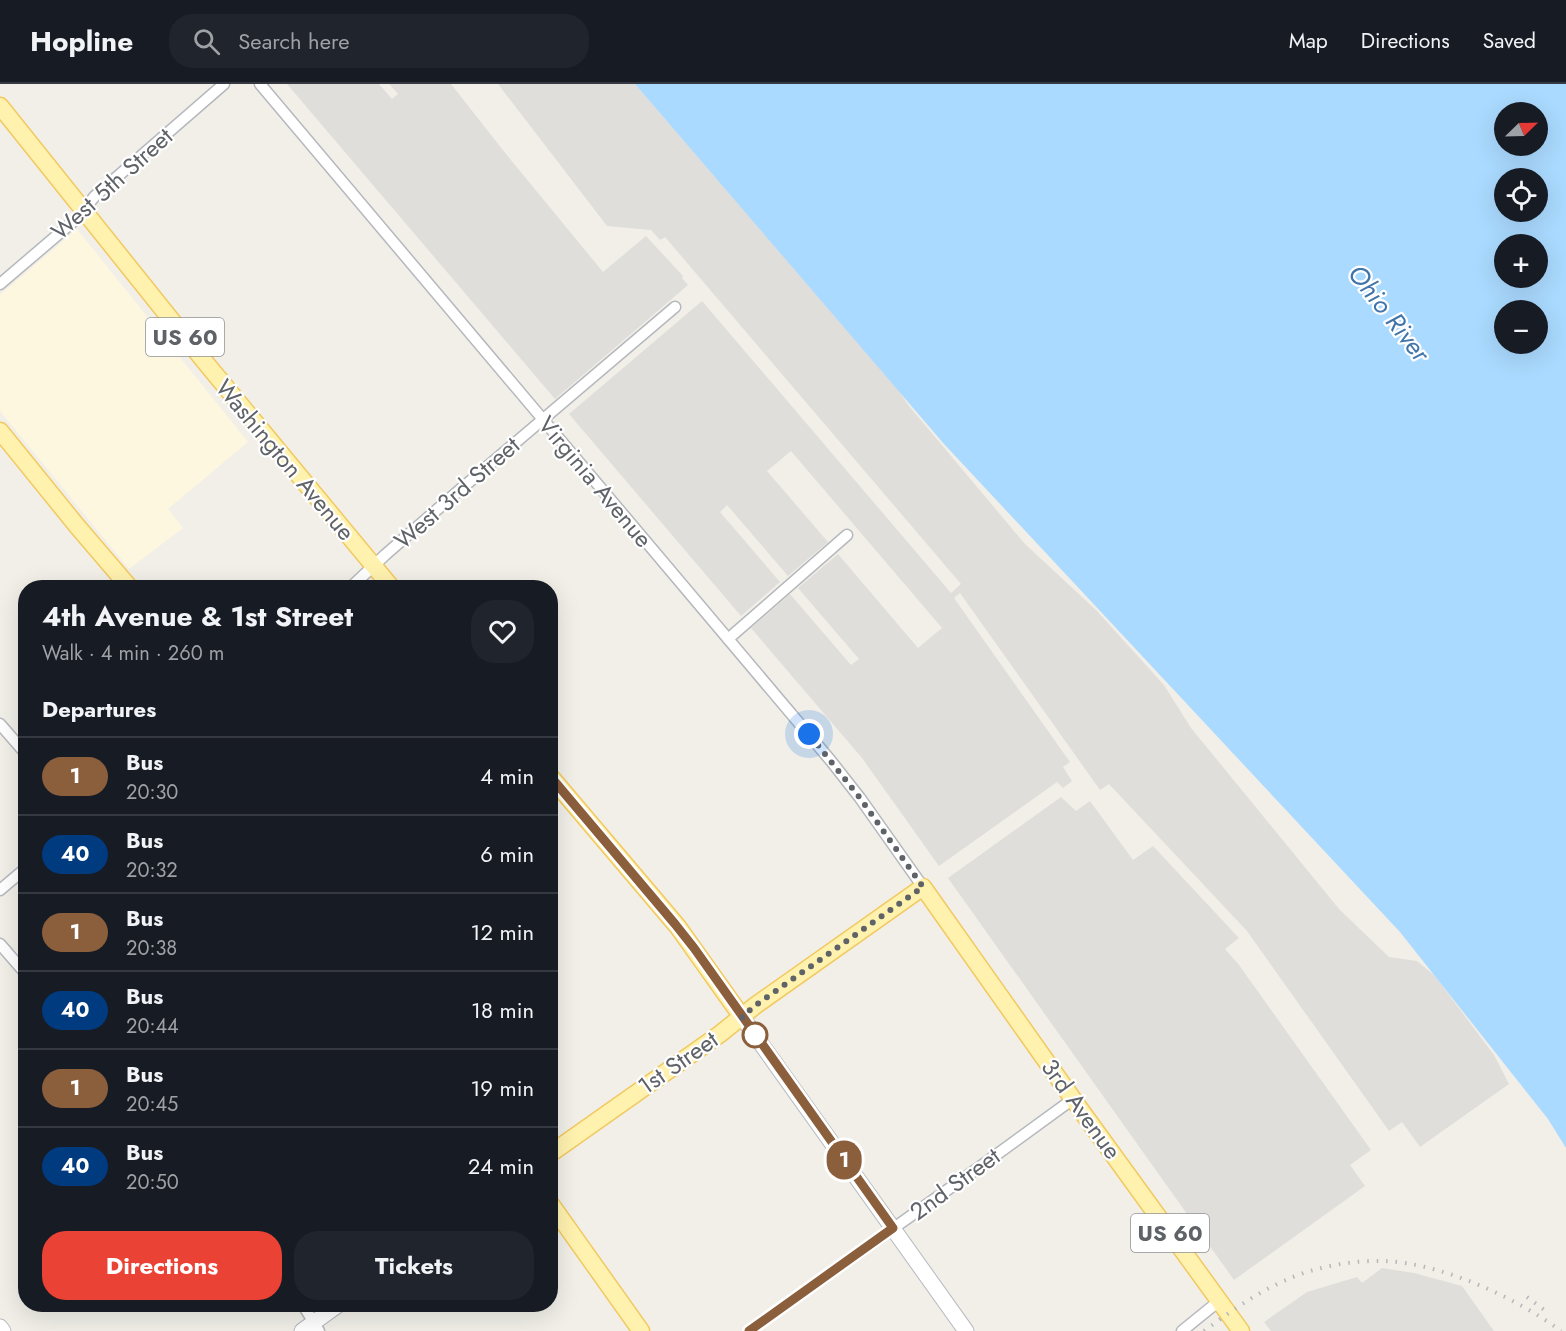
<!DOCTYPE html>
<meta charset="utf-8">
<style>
:root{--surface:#171b24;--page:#20242c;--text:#f1f3f6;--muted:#9ea1a6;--line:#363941;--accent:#ea4335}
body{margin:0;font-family:Jost,sans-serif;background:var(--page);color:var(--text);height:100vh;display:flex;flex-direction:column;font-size:22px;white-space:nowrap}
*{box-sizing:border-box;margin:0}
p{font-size:20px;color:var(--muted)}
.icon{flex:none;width:33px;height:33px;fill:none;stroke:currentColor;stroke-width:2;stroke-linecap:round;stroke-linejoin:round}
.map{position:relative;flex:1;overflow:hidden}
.sheet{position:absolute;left:18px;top:496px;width:540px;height:732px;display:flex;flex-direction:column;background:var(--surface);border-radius:24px;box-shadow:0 6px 24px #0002}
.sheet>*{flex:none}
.badge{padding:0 12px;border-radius:20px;font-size:21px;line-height:39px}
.needle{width:39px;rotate:67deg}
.buttons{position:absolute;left:1494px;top:18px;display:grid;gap:12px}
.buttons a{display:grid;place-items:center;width:54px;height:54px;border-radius:50%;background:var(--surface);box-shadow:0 6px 24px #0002;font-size:30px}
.you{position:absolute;width:30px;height:30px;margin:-15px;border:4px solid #fff;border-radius:50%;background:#1a73e8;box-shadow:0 0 0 9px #1a73e833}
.map>.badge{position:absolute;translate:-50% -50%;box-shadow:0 0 0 3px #fff}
h2{padding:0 24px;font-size:22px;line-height:54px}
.round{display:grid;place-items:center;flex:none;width:63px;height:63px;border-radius:24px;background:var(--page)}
.summary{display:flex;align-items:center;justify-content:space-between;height:102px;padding:0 24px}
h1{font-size:28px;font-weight:700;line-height:45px}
.primary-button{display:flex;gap:12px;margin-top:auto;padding:12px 24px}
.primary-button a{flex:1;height:69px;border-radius:24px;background:var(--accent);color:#fff;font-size:24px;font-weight:700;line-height:69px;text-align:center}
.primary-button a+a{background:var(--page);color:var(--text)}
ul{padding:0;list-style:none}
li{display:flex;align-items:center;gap:18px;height:78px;padding:0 24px;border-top:2px solid var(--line)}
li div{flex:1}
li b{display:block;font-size:22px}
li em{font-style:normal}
li .badge{min-width:66px;font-weight:700;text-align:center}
header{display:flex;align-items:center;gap:36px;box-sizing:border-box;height:84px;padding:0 30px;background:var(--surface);border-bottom:2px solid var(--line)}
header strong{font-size:28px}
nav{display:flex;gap:33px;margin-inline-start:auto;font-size:21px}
.search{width:420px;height:54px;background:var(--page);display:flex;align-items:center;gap:15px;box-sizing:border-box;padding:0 21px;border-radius:24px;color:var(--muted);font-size:22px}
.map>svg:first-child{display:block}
.commercial{fill:#fef7e0}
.industrial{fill:#e0deda}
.water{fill:#aadaff;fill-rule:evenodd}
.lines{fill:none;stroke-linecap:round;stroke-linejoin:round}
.street-casing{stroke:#b5b8bc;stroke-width:13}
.secondary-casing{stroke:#b6babf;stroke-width:17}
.primary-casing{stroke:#f2c960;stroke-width:19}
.street{stroke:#fff;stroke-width:10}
.secondary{stroke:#fff;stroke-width:15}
.primary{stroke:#fff2af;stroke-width:16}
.rail{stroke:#b6b7b8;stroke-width:4;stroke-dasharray:1.5 8;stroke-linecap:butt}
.line-casing{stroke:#fff;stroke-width:14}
.line{stroke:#8b5e3c;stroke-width:9}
.walk{stroke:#5f6368;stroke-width:6;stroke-dasharray:0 10.8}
.stop-dot{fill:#fff;stroke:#8b5e3c;stroke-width:3}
.labels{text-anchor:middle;stroke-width:4.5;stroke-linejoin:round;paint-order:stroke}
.shield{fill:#fff;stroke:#8f9295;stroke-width:1.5}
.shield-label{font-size:22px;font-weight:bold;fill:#5f6368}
.street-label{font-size:24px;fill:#5f6368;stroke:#fff}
.water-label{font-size:26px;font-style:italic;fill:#4174aa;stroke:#fff}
</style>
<header>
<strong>Hopline</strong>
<div class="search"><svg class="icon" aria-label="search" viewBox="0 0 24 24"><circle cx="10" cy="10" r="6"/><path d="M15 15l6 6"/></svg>Search here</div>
<nav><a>Map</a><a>Directions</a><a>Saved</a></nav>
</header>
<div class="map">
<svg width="1566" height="1247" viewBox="0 0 1566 1247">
<rect width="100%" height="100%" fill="#f1efe8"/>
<polygon class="commercial" points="77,145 248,358 168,425 183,444 129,485 0,327 0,211"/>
<g class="industrial">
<polygon points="287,0 379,0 392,15 398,10 389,0 451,0 506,70 603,188 646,152 683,192 682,194 688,201 555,315"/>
<polygon points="498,0 635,0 898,306 909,322 1025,460 1096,526 1164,601 1191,644 1339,825 1389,873 1417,877 1435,892 1494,971 1509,1000 1420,1063 1402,1038 1389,1047 1247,847 1109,700 1100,706 960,509 954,514 1070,678 1063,683 1072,697 1063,704 1057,698 939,782 862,674 751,544 790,510 851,581 859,575 798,504 838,470 918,564 942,544 791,367 767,387 828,458 788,492 727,421 720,428 780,498 741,532 569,330 702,217 951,509 961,500 665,153 660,156 651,146 607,142"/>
<polygon points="1061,713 1076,727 1090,717 1133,776 1153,762 1239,854 1225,865 1239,881 1371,1066 1350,1081 1365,1102 1234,1196 948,794"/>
<polygon points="1382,1184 1414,1189 1462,1202 1494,1247 1271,1247 1264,1238 1307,1208 1357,1193 1362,1199"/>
</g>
<path class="water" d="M 635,0 L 1566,0 L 1566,1064 L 1548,1035 L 1400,848 L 944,360 ZM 1504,28 L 1538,28 L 1538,62 L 1504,62 ZM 1504,94 L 1538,94 L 1538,128 L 1504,128 ZM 1504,160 L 1538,160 L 1538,194 L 1504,194 ZM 1504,226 L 1538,226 L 1538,260 L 1504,260 Z"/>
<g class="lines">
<g class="street-casing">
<g id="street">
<polyline points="260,0 831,677 860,714 923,803"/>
<polyline points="0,200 75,136 95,112 224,0"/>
<polyline points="350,504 385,471 455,410 675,223"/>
<polyline points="728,555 847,451"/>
<polyline points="0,640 26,670"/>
<polyline points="0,806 26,784"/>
<polyline points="0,860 26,890"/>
<polyline points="303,1221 319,1247"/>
<polyline points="749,1247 981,1082 1073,1015"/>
<polyline points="1182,1247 1219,1217"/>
</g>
</g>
<g class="secondary-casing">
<g id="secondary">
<polyline points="742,933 966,1247"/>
<polyline points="0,1243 3,1247"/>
<polyline points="302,1247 338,1221"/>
</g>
</g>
<g class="primary-casing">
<g id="primary">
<polyline points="0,22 205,278 392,504"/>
<polyline points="0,347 77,442 130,504"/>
<polyline points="550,692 678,843 742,933"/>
<polyline points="550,1070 720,950 756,921 923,803 1080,1025 1241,1247"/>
<polyline points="550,1119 641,1247"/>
</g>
</g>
<use href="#street" class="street"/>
<use href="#secondary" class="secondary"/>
<use href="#primary" class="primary"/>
<g class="rail">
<polyline points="1527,1213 1547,1228"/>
<path d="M 1204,1247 C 1230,1228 1256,1209 1286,1196 C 1315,1183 1351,1176 1384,1177 C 1441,1179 1515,1213 1561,1247"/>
</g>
</g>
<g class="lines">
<g class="line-casing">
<polyline id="line" points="550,692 675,840 694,864 893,1144 749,1247"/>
</g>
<use href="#line" class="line"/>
<polyline class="walk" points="755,951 742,933 756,921 923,803 860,714 809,650"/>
</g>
<circle class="stop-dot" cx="755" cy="951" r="12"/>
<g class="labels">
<g class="shield">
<rect x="146" y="234" width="78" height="38" rx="4.5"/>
<rect x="1131" y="1130" width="78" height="38" rx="4.5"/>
</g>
<g class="shield-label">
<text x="185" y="261">US 60</text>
<text x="1170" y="1157">US 60</text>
</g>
<g class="street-label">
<text transform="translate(112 100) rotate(-42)" y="8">West 5th Street</text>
<text transform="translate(285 376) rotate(50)" y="8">Washington Avenue</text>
<text transform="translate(595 398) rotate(50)" y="8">Virginia Avenue</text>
<text transform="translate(457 409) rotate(-41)" y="8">West 3rd Street</text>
<text transform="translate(678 979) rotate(-35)" y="8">1st Street</text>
<text transform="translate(1081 1025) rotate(54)" y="8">3rd Avenue</text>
<text transform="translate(955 1100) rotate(-36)" y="8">2nd Street</text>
</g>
<g class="water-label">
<text transform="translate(1389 229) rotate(52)" y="9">Ohio River</text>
</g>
</g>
</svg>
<div class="buttons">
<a><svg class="needle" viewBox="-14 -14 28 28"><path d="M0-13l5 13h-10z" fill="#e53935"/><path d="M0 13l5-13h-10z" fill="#9ea1a6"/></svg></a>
<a><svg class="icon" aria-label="locate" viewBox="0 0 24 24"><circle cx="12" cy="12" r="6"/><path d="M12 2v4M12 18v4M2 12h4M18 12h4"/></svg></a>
<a>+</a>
<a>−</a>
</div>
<div class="you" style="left:809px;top:650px"></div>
<b class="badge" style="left:844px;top:1076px;background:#8b5e3c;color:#fff">1</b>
<section class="sheet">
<div class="summary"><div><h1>4th Avenue &amp; 1st Street</h1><p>Walk · 4 min · 260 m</p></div><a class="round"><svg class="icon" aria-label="heart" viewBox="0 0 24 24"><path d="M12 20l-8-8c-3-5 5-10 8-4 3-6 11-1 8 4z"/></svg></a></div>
<h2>Departures</h2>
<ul>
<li><span class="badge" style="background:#8b5e3c;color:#fff">1</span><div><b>Bus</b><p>20:30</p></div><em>4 min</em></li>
<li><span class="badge" style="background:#003b80;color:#fff">40</span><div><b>Bus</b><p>20:32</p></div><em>6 min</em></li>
<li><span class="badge" style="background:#8b5e3c;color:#fff">1</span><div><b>Bus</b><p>20:38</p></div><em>12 min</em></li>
<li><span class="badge" style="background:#003b80;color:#fff">40</span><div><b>Bus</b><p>20:44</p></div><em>18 min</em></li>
<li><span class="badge" style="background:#8b5e3c;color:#fff">1</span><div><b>Bus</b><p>20:45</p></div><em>19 min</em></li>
<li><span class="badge" style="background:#003b80;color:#fff">40</span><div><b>Bus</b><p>20:50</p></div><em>24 min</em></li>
</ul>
<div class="primary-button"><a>Directions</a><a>Tickets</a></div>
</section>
</div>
